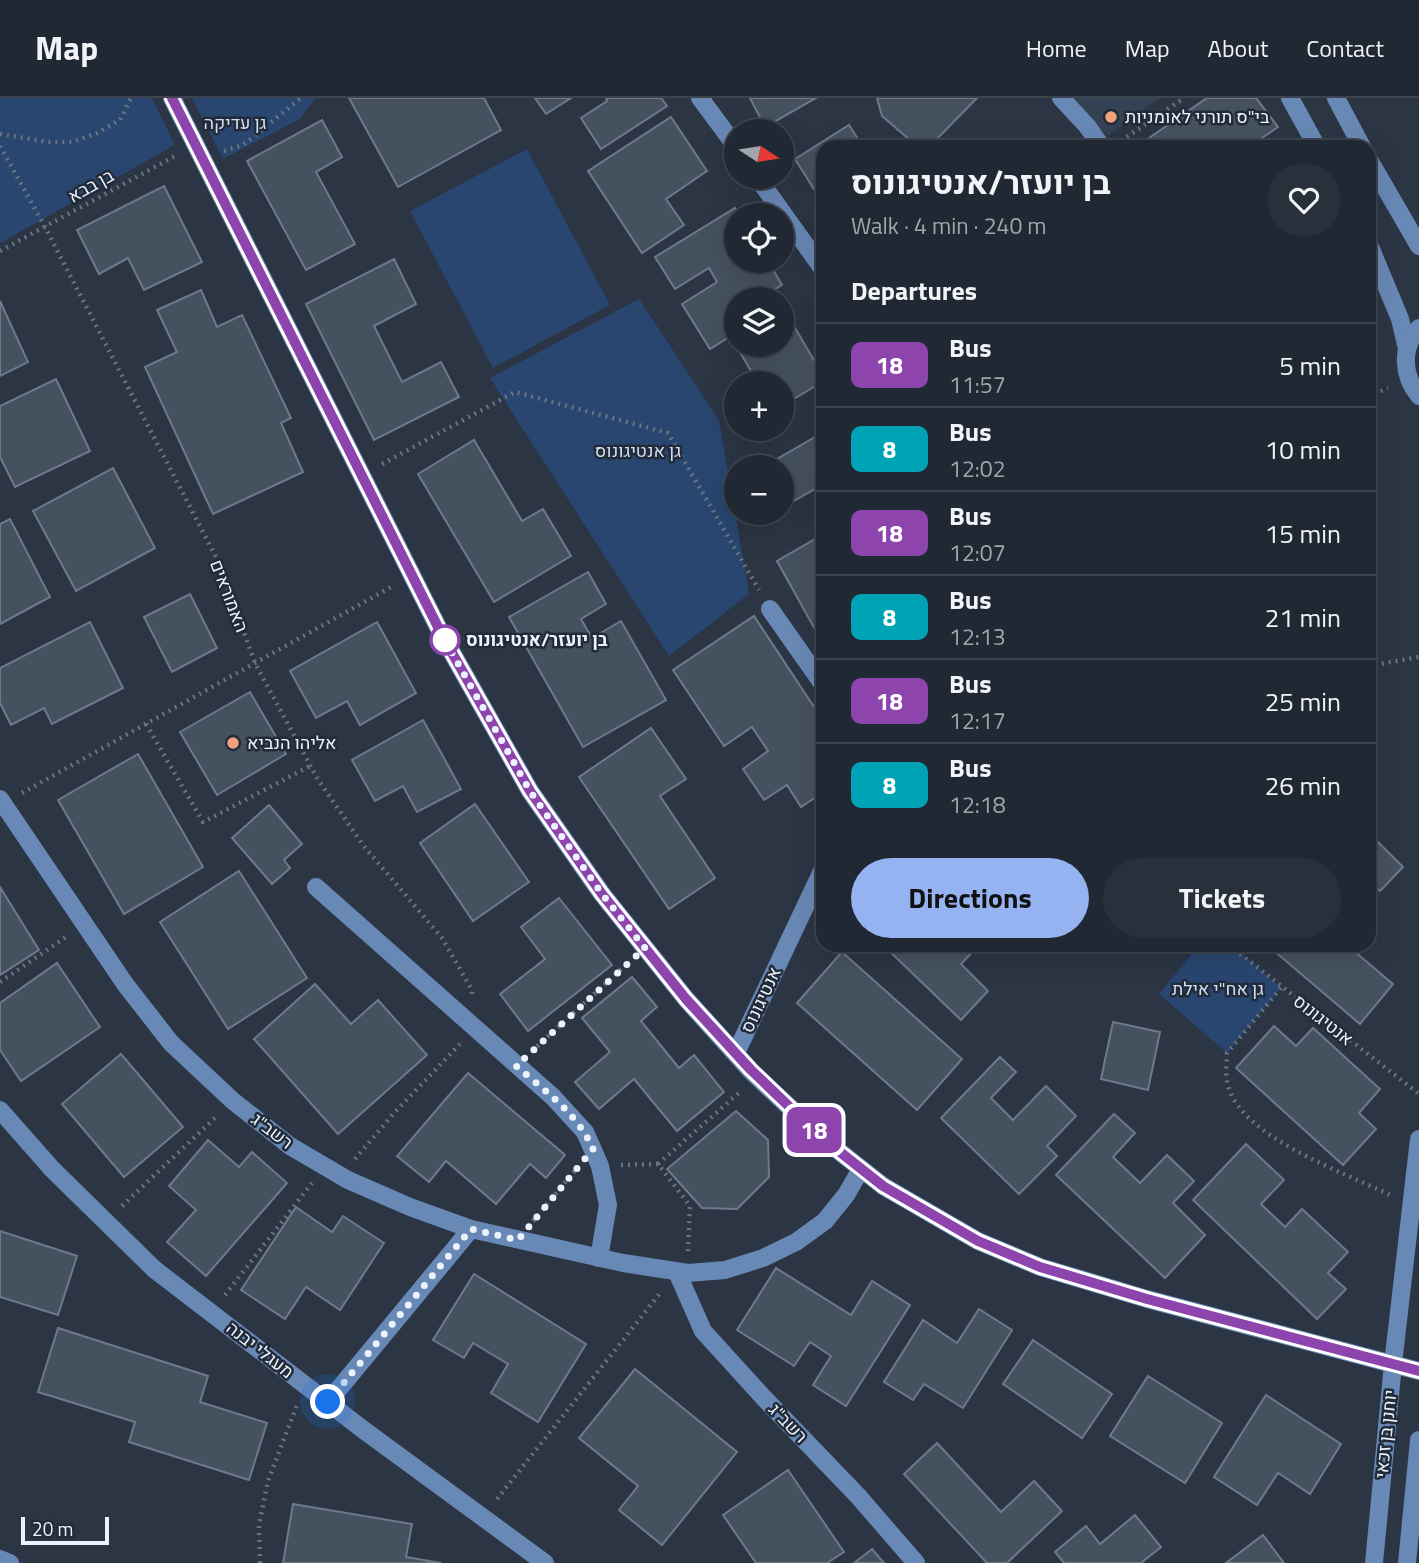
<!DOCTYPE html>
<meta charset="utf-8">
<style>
:root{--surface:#202833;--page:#28303b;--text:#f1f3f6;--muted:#a2a6ac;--line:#3d444e;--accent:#95b2f1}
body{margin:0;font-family:"Titillium Web",Heebo,sans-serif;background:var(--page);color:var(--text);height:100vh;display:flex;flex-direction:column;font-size:26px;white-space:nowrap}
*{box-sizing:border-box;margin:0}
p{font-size:23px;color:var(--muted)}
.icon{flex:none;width:38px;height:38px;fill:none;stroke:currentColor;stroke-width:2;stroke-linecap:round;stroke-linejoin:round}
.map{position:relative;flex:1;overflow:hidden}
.details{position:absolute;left:816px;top:42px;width:560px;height:812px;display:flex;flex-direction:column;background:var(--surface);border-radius:21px;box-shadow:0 7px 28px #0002,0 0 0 2px var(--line)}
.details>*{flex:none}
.badge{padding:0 14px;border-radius:10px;font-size:24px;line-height:46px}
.needle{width:46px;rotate:102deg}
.tools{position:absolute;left:724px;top:21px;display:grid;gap:14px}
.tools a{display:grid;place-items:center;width:70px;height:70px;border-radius:50%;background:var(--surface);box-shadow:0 7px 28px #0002,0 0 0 2px var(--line);font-size:35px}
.scale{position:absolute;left:21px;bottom:18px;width:88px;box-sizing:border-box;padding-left:7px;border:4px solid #ebf2fb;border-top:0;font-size:19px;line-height:24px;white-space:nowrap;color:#ebf2fb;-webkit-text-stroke:5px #222b39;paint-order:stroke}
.you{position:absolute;width:35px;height:35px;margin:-18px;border:5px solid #fff;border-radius:50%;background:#1a73e8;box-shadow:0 0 0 10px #1a73e833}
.map>.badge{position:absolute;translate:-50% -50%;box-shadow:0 0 0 4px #fff}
h2{padding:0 35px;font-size:26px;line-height:63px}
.round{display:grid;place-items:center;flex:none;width:74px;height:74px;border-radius:37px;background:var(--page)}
.headline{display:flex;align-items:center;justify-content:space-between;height:119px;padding:0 35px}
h1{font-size:33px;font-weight:700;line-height:52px}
.action{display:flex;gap:14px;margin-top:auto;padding:14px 35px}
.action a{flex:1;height:80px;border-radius:42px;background:var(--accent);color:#111;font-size:28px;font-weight:700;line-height:80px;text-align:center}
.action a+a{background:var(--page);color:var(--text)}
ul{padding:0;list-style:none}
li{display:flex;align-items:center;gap:21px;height:84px;padding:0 35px;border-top:2px solid var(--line)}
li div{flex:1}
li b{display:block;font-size:26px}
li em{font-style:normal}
li .badge{min-width:77px;font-weight:700;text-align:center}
header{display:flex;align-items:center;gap:42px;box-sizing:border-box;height:98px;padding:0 35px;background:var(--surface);border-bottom:2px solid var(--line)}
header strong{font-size:33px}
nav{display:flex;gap:38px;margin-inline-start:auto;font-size:24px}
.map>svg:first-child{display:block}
.built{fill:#344254}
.green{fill:#284670}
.building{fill:#465160;stroke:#6e798a;stroke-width:2}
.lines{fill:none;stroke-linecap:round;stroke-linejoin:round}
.path{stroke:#6a7380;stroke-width:4.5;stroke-dasharray:2 5;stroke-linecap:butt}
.minor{stroke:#6888b5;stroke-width:18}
.line-casing{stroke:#fff;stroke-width:16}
.line{stroke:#8e44ad;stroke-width:10}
.walk{stroke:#ebf2fb;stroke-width:7;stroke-dasharray:0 12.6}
.poi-dot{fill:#f1a27b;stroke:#222b39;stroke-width:2.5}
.stop-dot{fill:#fff;stroke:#8e44ad;stroke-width:3.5}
.labels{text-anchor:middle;stroke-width:5;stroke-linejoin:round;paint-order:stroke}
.poi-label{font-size:18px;fill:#ebf2fb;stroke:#222b39;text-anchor:start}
.park-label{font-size:18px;fill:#d1def0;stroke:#222b39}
.street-label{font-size:18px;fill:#ebf2fb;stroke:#222b39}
.stop-label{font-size:18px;font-weight:bold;fill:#ebf2fb;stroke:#222b39;text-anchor:start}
</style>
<header>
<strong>Map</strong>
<nav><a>Home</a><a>Map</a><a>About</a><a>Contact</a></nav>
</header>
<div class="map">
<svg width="1419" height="1465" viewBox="0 0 1419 1465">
<rect width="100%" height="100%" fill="#2b3544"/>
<polygon class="built" points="1067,0 1160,0 1108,38"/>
<g class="green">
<polygon points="0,0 152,0 175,47 0,145"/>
<polygon points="192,0 315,0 300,21 223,61"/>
<polygon points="527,51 610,207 493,270 410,113"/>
<polygon points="639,201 719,322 749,496 669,558 490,280"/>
<polygon points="1199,847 1247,847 1242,855 1281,890 1227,955 1159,896"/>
</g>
<g class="building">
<polygon points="349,0 484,0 501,32 398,89"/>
<polygon points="535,0 571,0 546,16"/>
<polygon points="606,0 661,0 667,8 601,51 581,20 607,3"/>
<polygon points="750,0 816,0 765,29"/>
<polygon points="877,0 977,0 929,49 918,49 882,18"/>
<polygon points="1207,0 1256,0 1278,29 1249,49 1136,49"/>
<polygon points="671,19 707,73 666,101 684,127 642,155 588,73"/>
<polygon points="322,22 342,59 316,74 355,146 306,172 247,63"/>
<polygon points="849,27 863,49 822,49 822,104 795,61"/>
<polygon points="164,88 202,164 144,192 128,160 99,176 77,132"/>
<polygon points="735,110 739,117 737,117 737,163 768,163 782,187 759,201 737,201 737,216 732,219 737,227 737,234 710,251 682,206 717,184 709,170 675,191 655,159"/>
<polygon points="394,161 416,206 374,228 402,284 441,264 459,299 374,342 306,206"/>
<polygon points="201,192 217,229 242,217 291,320 281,325 303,374 213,416 145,269 177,254 157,212"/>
<polygon points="0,203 28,264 0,278"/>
<polygon points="787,216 822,276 822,284 782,308 782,285 758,285 735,246 782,247 782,218"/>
<polygon points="56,281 90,353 15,389 0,359 0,308"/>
<polygon points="822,335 822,387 787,407 782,399 782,369 765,368"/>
<polygon points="474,342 522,423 543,411 571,458 494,504 418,376"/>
<polygon points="113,370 155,450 76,493 33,413"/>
<polygon points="10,421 50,499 0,526 0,426"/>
<polygon points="822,437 822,544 777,463"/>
<polygon points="588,474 606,506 581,521 592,540 621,523 666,602 583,649 509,519"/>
<polygon points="190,496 217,550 172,574 144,519"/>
<polygon points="754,518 822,621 822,695 801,709 787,687 764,702 743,671 768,653 752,629 724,648 673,572"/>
<polygon points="90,524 123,590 52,626 44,610 11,627 0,605 0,570"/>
<polygon points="377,524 416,595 360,627 347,603 316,620 290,573"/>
<polygon points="250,594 286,656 217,697 180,634"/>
<polygon points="423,622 461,691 417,714 403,688 375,703 352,662"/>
<polygon points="651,630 686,681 660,698 715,780 669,811 579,679"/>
<polygon points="138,656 203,769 124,816 58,702"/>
<polygon points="475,706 529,784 473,823 420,745"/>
<polygon points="269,707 302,746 284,762 290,770 272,786 232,740"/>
<polygon points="1368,734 1403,769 1380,793 1368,782"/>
<polygon points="239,773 307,880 228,931 160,824"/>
<polygon points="0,789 39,852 0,877"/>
<polygon points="559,800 612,867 528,933 500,896 545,861 521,829"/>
<polygon points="883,847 979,847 961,866 988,893 961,922"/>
<polygon points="1267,847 1347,847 1393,886 1360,926"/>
<polygon points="842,854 962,961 917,1012 797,905"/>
<polygon points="57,865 100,929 21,983 0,952 0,905"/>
<polygon points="632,879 657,909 641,923 679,970 694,957 724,994 677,1033 634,981 599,1011 575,984 610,954 582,920"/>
<polygon points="315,886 351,926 378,902 427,957 338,1036 254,941"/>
<polygon points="1113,924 1160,934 1148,992 1101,981"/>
<polygon points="1274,928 1296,948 1313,930 1380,991 1359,1015 1376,1031 1343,1067 1236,970"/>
<polygon points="121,956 183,1029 124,1079 62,1006"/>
<polygon points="1000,959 1016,974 991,1000 1013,1022 1046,988 1076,1018 1047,1048 1057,1058 1019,1096 941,1020"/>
<polygon points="468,975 565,1057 546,1080 530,1066 496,1106 446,1063 429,1084 397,1058"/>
<polygon points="736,1013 768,1042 769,1079 737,1111 702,1110 667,1071"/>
<polygon points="1114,1016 1135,1035 1113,1059 1140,1085 1167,1057 1194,1083 1173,1105 1205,1137 1165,1180 1056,1077"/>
<polygon points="208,1042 239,1069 252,1054 287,1085 206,1178 167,1144 196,1112 169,1088"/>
<polygon points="1246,1046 1284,1082 1261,1106 1285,1129 1302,1111 1348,1154 1328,1175 1346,1191 1317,1221 1193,1102"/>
<polygon points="296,1109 332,1134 343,1118 384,1145 340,1212 306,1189 285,1221 241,1192"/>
<polygon points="0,1133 77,1158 58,1217 0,1199"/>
<polygon points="776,1170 851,1217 872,1183 910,1207 846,1308 813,1287 831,1258 810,1244 794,1268 737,1232"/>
<polygon points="474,1176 586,1246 538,1324 491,1295 508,1266 473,1245 464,1260 433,1242"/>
<polygon points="979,1211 1012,1232 963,1310 924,1286 913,1302 884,1284 923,1222 957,1245"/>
<polygon points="58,1230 208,1278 200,1304 267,1325 249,1382 129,1344 135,1324 38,1294"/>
<polygon points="1033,1242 1112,1296 1082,1340 1003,1286"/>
<polygon points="635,1271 737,1354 662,1447 619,1412 638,1388 579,1340"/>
<polygon points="1148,1278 1222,1325 1185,1385 1110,1338"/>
<polygon points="1266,1297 1341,1346 1310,1396 1278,1375 1257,1407 1214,1379"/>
<polygon points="937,1345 1001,1414 1034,1383 1062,1413 1007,1465 987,1465 904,1376"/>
<polygon points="788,1372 844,1454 827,1465 756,1465 723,1417"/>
<polygon points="293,1406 412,1426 406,1459 441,1465 283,1465"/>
<polygon points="1135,1417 1161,1449 1141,1465 1064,1465 1055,1454 1086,1428 1100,1446"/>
<polygon points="1263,1437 1284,1465 1226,1465"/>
<polygon points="872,1451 884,1465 854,1465"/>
</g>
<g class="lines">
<g class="path">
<polyline points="0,36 48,44 72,44 97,35 120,22 131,0"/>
<polyline points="1121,43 1184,0"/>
<polyline points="0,48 45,129 219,465 255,565 317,680 363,747 442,840 472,892 472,898"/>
<polyline points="224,53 243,47 301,0"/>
<polyline points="0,153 177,57"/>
<polyline points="1368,299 1388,290"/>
<polyline points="382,366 515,294 668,335 759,492"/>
<polyline points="1368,568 1419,559"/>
<polyline points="146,626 203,724 310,668"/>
<polyline points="22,695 393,488"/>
<polyline points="1229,847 1419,996"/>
<polyline points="1241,855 1245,847"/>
<polyline points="0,884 66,839"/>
<path d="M 1281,890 L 1227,955 C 1227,965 1225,977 1228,987 C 1240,1039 1346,1075 1390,1097"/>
<polyline points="532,953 629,864"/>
<polyline points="355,1061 394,1015 460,946"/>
<polyline points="658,1066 741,993"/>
<polyline points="621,1067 658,1066 690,1108 688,1154"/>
<polyline points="122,1108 217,1018"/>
<polyline points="533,1123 577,1070"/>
<polyline points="225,1197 312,1085"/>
<polyline points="497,1401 661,1194"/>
<polyline points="260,1465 259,1427 268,1383 297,1307"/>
</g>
<g class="minor">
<polyline points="172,0 442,537 530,693 602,796 686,901 751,973 821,1039 883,1088 978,1143 1040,1169 1147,1201 1419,1273"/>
<polyline points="700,0 737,50"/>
<polyline points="1061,0 1087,28 1102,49"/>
<polyline points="1290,0 1317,49"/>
<polyline points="1336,0 1362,49"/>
<polyline points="1368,60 1419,148"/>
<polyline points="757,79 822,170"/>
<polyline points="1368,144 1400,221 1407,251"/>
<path d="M 1419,230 C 1400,250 1403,278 1419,298"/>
<polyline points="770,511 822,585"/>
<polyline points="0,701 125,886 171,945 233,1003 290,1048 348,1082 410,1109 471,1131 623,1165 688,1175 725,1172 763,1160 796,1144 825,1123 846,1097 861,1071"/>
<polyline points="316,789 553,999 585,1034 600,1068 608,1107 599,1160"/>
<polyline points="736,955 822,773"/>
<polyline points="0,1012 52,1071 154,1171 365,1333 545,1465"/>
<polyline points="677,1174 703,1233 763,1299 858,1398 916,1465"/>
<polyline points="328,1304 471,1131"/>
<polyline points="0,1461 10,1465"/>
<polyline points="1374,1465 1393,1266 1419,1041"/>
<polyline points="1407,1465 1419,1342"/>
</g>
</g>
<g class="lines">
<g class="line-casing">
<polyline id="line" points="172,0 442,537 530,693 602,796 686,901 751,972 821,1039 883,1088 978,1143 1040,1169 1147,1201 1419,1273"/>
</g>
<use href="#line" class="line"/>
<path class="walk" d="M 328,1304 L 471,1131 L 518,1142 L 593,1051 C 578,1016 544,992 516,968 L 645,850 L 602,796 L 530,693 L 442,537 L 445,542"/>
</g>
<g class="poi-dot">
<circle cx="1111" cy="19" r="7"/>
<circle cx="233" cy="645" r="7"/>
</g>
<circle class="stop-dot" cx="445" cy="542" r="14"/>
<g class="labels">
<g class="poi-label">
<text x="1125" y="25">בי"ס תורני לאומניות</text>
<text x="247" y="651">אליהו הנביא</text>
</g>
<g class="park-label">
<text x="235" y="31">גן עדיקה</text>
<text x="638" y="359">גן אנטיגונוס</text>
<text x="1218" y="897">גן אח"י אילת</text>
</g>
<g class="street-label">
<text transform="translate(91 88) rotate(-29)" y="6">בן בבא</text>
<text transform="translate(229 498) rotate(69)" y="6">האמוראים</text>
<text transform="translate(761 902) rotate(-65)" y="6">אנטיגונוס</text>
<text transform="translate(1323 922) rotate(38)" y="6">אנטיגונוס</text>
<text transform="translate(272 1033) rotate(37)" y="6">רשב"ג</text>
<text transform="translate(260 1252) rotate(38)" y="6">מעגלי יבנה</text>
<text transform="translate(788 1325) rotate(46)" y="6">רשב"ג</text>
<text transform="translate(1386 1336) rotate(-84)" y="6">יוחנן בן זכאי</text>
</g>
<g class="stop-label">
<text x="466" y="548">בן יועזר/אנטיגונוס</text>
</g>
</g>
</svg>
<div class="tools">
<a><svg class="needle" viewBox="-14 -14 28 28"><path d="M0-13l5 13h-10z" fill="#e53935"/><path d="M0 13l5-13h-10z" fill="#a2a6ac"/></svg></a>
<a><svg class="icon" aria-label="locate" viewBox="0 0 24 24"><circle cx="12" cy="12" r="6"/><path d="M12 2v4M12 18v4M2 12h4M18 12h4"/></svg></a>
<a><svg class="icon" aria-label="layers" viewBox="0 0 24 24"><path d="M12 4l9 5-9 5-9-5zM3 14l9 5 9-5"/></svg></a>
<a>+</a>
<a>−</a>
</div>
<div class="scale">20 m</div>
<div class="you" style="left:328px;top:1304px"></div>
<b class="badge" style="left:814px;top:1032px;background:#8e44ad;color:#fff">18</b>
<section class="details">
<div class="headline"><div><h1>בן יועזר/אנטיגונוס</h1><p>Walk · 4 min · 240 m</p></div><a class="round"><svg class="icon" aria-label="heart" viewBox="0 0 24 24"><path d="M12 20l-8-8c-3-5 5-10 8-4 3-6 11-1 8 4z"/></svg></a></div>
<h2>Departures</h2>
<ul>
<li><span class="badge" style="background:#8e44ad;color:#fff">18</span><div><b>Bus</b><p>11:57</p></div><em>5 min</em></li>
<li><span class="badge" style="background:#00a3b4;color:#fff">8</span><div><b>Bus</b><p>12:02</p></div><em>10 min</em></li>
<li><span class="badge" style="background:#8e44ad;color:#fff">18</span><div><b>Bus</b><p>12:07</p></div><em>15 min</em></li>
<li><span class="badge" style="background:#00a3b4;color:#fff">8</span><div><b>Bus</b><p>12:13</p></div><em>21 min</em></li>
<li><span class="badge" style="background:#8e44ad;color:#fff">18</span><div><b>Bus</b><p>12:17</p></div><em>25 min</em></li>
<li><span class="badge" style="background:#00a3b4;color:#fff">8</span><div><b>Bus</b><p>12:18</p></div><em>26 min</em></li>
</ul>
<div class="action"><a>Directions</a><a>Tickets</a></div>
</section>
</div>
